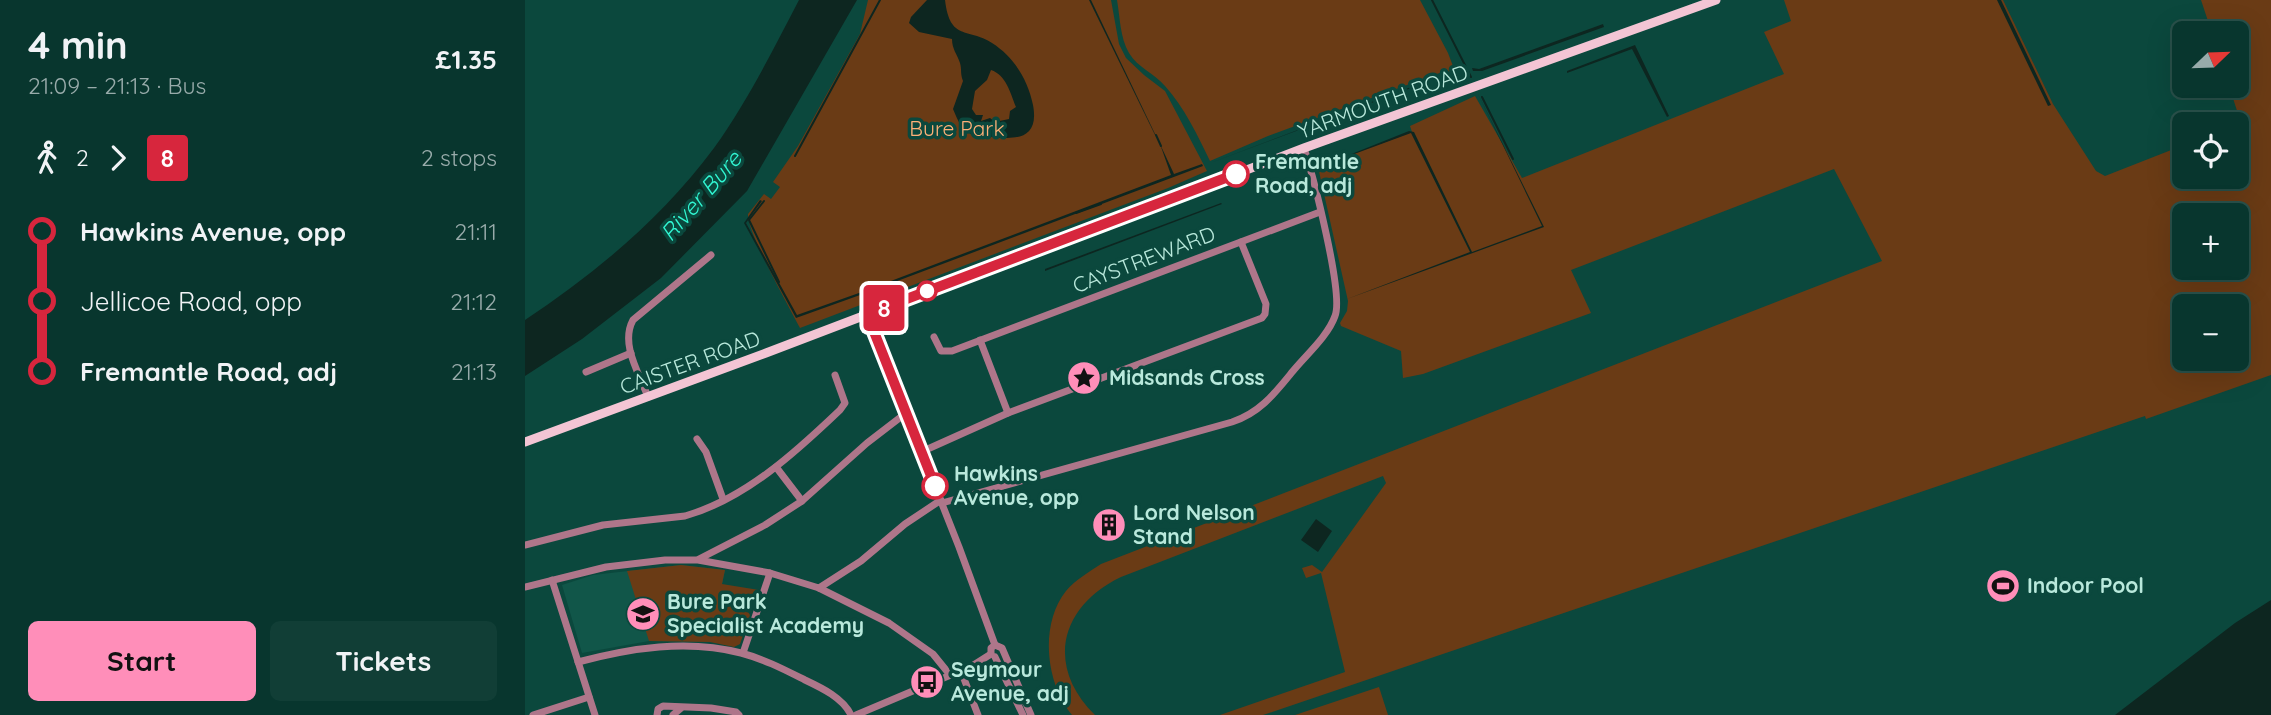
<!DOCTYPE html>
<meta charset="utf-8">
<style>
:root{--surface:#08362e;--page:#113e36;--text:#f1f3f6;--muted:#98abaa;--line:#29504a;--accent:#ff8eb9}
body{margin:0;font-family:Quicksand,sans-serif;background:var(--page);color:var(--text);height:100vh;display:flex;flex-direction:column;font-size:26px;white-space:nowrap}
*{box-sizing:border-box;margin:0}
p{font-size:23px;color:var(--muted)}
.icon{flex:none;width:38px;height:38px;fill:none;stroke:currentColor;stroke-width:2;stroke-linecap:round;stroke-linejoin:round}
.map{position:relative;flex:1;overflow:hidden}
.panel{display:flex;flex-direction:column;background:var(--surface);width:525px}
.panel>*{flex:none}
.badge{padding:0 14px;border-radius:5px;font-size:24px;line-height:46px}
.needle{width:46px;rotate:67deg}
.tools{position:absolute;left:1647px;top:21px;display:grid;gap:14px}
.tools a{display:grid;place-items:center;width:77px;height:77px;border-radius:10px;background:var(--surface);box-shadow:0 7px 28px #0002,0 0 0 2px var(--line);font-size:35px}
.map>.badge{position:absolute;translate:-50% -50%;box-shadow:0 0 0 4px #fff}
.legs{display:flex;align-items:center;gap:10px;height:77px;padding:0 28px;font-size:23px}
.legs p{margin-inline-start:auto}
.summary{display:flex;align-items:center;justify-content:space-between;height:119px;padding:0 28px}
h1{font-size:38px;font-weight:700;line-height:52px}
.primary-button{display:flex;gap:14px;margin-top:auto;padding:14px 28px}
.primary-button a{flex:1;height:80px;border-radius:10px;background:var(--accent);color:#111;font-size:28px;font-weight:700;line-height:80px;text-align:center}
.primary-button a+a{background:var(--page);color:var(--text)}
ul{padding:0 28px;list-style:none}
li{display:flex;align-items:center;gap:24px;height:70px;font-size:26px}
li i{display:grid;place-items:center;width:10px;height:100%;margin:0 9px;background:currentColor}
li i::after{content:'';width:18px;height:18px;margin:-9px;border:5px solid;border-radius:50%;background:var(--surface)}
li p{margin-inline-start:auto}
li:first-child i{background:linear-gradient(#0000 50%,currentColor 0)}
li:last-child i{background:linear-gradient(currentColor 50%,#0000 0)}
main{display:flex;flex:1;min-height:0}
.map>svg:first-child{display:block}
.built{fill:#115649}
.green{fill:#6a3b15;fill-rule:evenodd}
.water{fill:#0d2620;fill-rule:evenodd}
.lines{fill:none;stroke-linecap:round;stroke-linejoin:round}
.stream{stroke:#0d2620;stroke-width:2}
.minor{stroke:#ae768a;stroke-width:7}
.major{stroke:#f3c5d4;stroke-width:9}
.line-1-casing{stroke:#fff;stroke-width:16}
.line-1{stroke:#d7263d;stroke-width:10}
.stop-1-dot{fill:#fff;stroke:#d7263d;stroke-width:3.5}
.labels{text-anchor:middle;stroke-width:7;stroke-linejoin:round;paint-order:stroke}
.street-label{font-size:21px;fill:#b9e9dc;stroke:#0b483d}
.park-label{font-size:21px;fill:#feb078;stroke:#0b483d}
.stop-label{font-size:21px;font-weight:bold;fill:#b9e9dc;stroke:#0b483d;text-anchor:start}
.poi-label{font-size:21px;font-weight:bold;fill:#b9e9dc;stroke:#0b483d;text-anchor:start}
.water-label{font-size:23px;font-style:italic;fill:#31f7d3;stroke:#0b483d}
</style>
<main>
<section class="panel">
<div class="summary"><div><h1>4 min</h1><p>21:09 – 21:13 · Bus</p></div><b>£1.35</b></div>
<div class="legs"><svg class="icon" aria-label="walk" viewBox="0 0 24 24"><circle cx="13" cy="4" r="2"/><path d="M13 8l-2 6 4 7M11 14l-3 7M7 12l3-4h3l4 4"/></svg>2<svg class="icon" aria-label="forward" viewBox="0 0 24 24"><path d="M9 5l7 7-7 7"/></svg><b class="badge" style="background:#d7263d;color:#fff">8</b><p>2 stops</p></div>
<ul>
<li><i style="color:#d7263d"></i><b>Hawkins Avenue, opp</b><p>21:11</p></li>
<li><i style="color:#d7263d"></i><span>Jellicoe Road, opp</span><p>21:12</p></li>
<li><i style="color:#d7263d"></i><b>Fremantle Road, adj</b><p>21:13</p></li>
</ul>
<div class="primary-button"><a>Start</a><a>Tickets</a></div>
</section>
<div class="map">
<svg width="1746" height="715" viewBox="0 0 1746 715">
<rect width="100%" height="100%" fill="#0b483d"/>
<polygon class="built" points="156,565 200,570 185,642 124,641 57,653 37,585 68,575"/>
<g class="green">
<path d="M 343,0 L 586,0 L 594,44 L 601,58 L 619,75 L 640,91 L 682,171 L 643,188 L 275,328 C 264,307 222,232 223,214 L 239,194 L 246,199 L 255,187 L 248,182 L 273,146 L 335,34 Z"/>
<path d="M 592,0 L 895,0 L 923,53 L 934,82 L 931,83 L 926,73 L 920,71 L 743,136 L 685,161 C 673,136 659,107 640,86 C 629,73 613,68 604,53 C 595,38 595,17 592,0 Z"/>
<path d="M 1259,0 L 1478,0 L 1528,104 L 1571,171 L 1580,176 L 1659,145 L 1659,177 L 1712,177 L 1712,125 L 1716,123 L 1704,86 L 1712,86 L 1712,33 L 1687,33 L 1676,0 L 1746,0 L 1746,375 L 1621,419 L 1620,416 L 1614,418 L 738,715 L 695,715 L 820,672 L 796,573 L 781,578 L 777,568 L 787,565 L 797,572 L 861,483 L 858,476 L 596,577 C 535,606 520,666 570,715 L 547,715 C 521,684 514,625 541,591 C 550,580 564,572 576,564 L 1357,261 L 1309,169 L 1046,270 L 1066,313 L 898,374 L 878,378 L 876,351 L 816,326 L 815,323 L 822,311 L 823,301 L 793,167 L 887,132 L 885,126 L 950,96 L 997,178 L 1259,74 L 1239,32 L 1266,21 ZM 1659,215 L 1712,215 L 1712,268 L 1659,268 ZM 1659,306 L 1712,306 L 1712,359 L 1659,359 Z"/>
<polygon points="156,565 200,570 197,584 234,590 226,612 223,612 225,615 215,644 209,647 185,642 124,641 102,571"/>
<polygon points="854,687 863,715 770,715"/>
</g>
<g class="water">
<path d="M 274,0 L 332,0 L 222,191 L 136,278 L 57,339 L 0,376 L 0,320 C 71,273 138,217 189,148 C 222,102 248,50 274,0 Z"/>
<path d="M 402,0 L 420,0 C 425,42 443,27 467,43 C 489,57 503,80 508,105 C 514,137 494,140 469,137 C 461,136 448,136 442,132 C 435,127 431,116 428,109 L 438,81 C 435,73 437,70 435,63 C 432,54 427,49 427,39 L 394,32 L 384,23 L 386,17 ZM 466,70 C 481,75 485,92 491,107 L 485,111 L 484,119 L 470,122 L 465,118 L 456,121 L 458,115 L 451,115 L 447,109 L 450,91 L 462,80 Z"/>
<polygon points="564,0 566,0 631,136 630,135"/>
<polygon points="1472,0 1476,0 1526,105 1523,106"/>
<polygon points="1078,24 1079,27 957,71 948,71 947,68 954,69"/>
<polygon points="1110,45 1144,116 1142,117 1107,49 1042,73 1042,71"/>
<polygon points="923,73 921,75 688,162"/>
<polygon points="953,94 1019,227 822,299 945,252 886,133 794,167 884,131 889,132 947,252 1017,226"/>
<polygon points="635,144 649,174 677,164 678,166 351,289 350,287 646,175"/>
<polygon points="235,200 237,201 221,223 272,315 348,288 349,290 271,318 219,223"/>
<polygon points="696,203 697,204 520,271 520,269"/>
<polygon points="791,519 807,531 793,552 776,540"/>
<polygon points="1746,600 1746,715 1590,715 1710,623"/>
</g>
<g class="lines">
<g class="stream">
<polyline points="907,0 946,77"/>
<polyline points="957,97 988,159"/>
<polyline points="631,135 636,146"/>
<polyline points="270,156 355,0"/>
<polyline points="239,201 224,220 254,282"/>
<polyline points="551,213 576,204"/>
</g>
<g class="minor">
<polyline points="342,314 434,547 470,645 466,648 466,654"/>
<polyline points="409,337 416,351 427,351 795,212"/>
<polyline points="455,340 483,413"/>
<polyline points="61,372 106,353"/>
<path d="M 123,397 C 114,373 95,344 108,320 L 186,255"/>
<polyline points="172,439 181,452 198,499"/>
<polyline points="396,452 483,413 737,318 740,314 741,304 716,242"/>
<polyline points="251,467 277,501"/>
<path d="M 417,503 L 707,422 C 735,413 750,393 768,371 C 781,355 803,336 810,316 C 819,294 788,176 779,148"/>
<path d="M 0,545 L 78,525 L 160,516 C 220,499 271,452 315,410 L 320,403 L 310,375"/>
<polyline points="174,559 240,525 277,501 342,443 381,413"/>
<polyline points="27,580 70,715"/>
<polyline points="0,587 81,567 140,560 173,560 245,573 294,588 364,623 408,654 425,675"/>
<polyline points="294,588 336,561 380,524 416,500"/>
<polyline points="470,645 477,648 506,715"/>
<polyline points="218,653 245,573"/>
<polyline points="470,657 498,715"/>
<path d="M 53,662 C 106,648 162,639 216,653 C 239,659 260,670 280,680 C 297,688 318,698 326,715"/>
<polyline points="436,671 453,715"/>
<polyline points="8,715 64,697"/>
<polyline points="132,715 133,709 138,706 186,708 211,712 214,715"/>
<polyline points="148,715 156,708"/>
<polyline points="331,715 447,666 466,654"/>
</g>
<polyline class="major" points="0,442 241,353 779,148 1191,0"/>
</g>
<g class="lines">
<g class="line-1-casing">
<polyline id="line-1" points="410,486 342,314 711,174"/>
</g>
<use href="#line-1" class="line-1"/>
</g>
<defs>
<g id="sight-disc" transform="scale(1.75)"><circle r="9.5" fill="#ff8eb9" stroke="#0b483d"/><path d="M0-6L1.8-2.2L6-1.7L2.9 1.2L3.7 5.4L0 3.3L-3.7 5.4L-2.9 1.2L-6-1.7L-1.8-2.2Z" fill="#111"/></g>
<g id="building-disc" transform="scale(1.75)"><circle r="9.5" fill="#ff8eb9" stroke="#0b483d"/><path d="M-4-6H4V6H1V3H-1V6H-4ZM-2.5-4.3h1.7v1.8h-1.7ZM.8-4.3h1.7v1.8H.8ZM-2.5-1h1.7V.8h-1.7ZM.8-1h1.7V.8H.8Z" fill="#111"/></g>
<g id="stadium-disc" transform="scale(1.75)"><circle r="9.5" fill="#ff8eb9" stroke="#0b483d"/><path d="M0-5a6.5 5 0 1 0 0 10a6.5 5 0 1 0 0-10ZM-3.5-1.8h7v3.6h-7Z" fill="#111"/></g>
<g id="school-disc" transform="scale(1.75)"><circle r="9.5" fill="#ff8eb9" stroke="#0b483d"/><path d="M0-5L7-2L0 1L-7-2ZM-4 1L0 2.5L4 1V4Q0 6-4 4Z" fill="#111"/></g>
<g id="bus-disc" transform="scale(1.75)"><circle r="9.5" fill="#ff8eb9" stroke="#0b483d"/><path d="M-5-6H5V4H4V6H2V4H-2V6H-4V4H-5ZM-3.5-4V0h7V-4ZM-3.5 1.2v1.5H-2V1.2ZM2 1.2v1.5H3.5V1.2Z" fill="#111"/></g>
</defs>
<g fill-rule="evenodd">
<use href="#sight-disc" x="559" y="378"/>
<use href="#building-disc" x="584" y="525"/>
<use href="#stadium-disc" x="1478" y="586"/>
<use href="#school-disc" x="118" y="614"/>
<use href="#bus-disc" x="402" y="682"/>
</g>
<g class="stop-1-dot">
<circle cx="711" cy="174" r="12"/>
<circle cx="402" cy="291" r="9"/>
<circle cx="410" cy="486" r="12"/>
</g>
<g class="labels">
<g class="street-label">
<text transform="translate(858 102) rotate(-20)" y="7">YARMOUTH ROAD</text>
<text transform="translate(619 260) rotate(-21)" y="7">CAYSTREWARD</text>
<text transform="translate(165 363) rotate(-20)" y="7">CAISTER ROAD</text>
</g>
<g class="park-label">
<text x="432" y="136">Bure Park</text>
</g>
<g class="stop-label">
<text x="730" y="169">Fremantle<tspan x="730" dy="24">Road, adj</tspan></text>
<text x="429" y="481">Hawkins<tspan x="429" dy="24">Avenue, opp</tspan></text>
</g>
<g class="poi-label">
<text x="584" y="385">Midsands Cross</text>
<text x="608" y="520">Lord Nelson<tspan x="608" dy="24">Stand</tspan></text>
<text x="1502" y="593">Indoor Pool</text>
<text x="142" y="609">Bure Park<tspan x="142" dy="24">Specialist Academy</tspan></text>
<text x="426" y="677">Seymour<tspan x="426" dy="24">Avenue, adj</tspan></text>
</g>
<g class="water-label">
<text transform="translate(176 196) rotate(-49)" y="8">River Bure</text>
</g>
</g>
</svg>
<div class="tools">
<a><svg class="needle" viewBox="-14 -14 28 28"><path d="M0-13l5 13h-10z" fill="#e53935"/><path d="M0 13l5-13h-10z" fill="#98abaa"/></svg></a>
<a><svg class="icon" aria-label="locate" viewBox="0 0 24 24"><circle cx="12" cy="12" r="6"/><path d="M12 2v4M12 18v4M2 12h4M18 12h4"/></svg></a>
<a>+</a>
<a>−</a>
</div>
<b class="badge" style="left:359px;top:308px;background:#d7263d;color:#fff">8</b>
</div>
</main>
